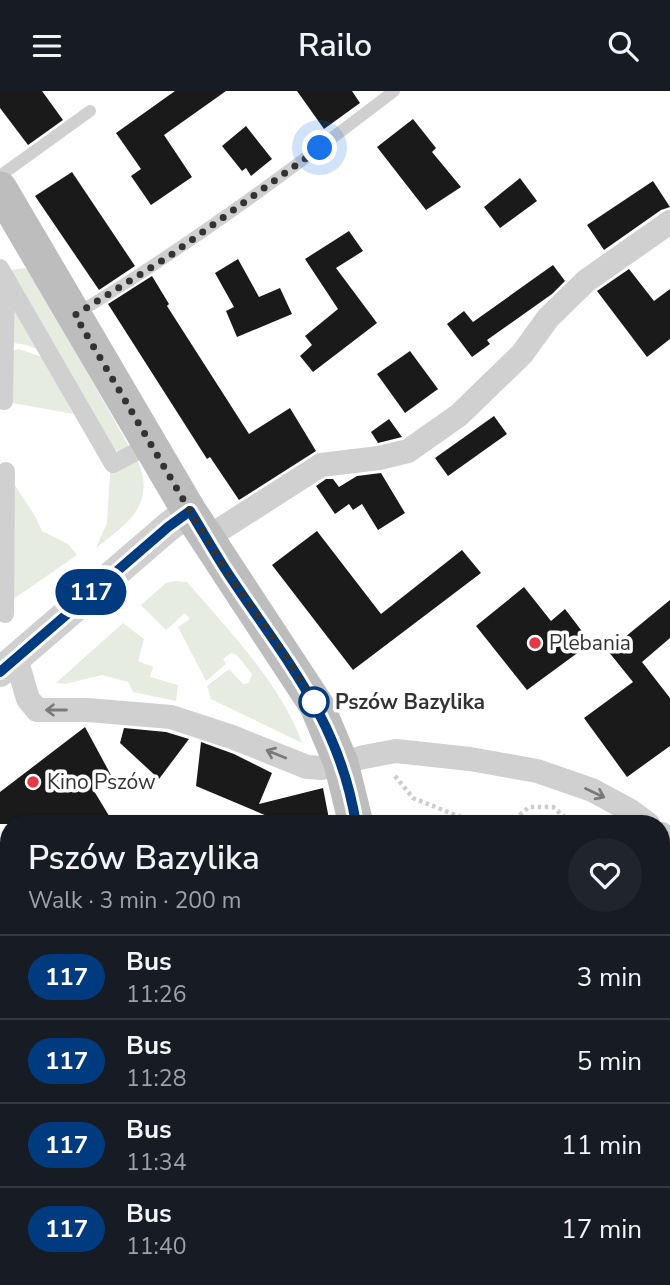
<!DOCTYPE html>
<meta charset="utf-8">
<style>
:root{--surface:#171b24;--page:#20242c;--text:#f1f3f6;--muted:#9ea1a6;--line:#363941}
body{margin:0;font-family:"Nunito Sans",sans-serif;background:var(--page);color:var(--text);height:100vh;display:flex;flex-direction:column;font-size:26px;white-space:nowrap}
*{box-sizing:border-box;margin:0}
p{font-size:23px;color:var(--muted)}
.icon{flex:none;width:38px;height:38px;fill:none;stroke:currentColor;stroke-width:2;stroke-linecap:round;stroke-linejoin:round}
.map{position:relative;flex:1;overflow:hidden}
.panel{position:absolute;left:0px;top:724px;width:670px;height:471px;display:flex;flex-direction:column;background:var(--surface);border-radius:28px 28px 0 0;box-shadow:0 2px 5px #0004}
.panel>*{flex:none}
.badge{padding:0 14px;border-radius:23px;font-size:24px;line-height:46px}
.you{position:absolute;width:35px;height:35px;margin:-18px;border:5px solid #fff;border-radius:50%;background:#1a73e8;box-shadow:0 0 0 10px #1a73e833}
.map>.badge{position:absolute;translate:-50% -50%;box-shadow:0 0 0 4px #fff}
.round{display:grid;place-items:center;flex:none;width:74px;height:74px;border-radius:37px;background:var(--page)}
.head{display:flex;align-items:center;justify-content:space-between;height:119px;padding:0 28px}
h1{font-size:33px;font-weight:600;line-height:52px}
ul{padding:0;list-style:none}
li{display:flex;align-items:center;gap:21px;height:84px;padding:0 28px;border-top:2px solid var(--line)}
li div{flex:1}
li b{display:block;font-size:26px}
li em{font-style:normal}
li .badge{min-width:77px;font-weight:700;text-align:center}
header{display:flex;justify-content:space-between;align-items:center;height:91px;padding:0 28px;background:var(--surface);font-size:32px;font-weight:600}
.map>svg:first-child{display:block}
.green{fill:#e6ecdf}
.building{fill:#1a1a1a}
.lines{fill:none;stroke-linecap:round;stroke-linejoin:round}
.path{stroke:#cdcdcd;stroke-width:4.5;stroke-dasharray:3.5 3.5;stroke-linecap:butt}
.service{stroke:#d0d0d0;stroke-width:12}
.pedestrian{stroke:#d0d0d0;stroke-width:18}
.minor{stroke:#d0d0d0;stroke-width:24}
.tertiary{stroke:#d0d0d0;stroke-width:30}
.secondary{stroke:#bdbdbd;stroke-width:35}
.oneway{stroke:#7a7a7a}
.line-casing{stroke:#fff;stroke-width:16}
.line{stroke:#003b80;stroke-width:10}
.walk{stroke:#333;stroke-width:7;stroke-dasharray:0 12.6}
.poi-dot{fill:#e63946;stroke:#fff;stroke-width:2.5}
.stop-dot{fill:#fff;stroke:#003b80;stroke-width:3.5}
.labels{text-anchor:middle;stroke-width:7;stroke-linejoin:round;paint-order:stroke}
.poi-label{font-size:21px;fill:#333;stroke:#fff;text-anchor:start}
.stop-label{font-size:21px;font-weight:bold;fill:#333;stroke:#fff;text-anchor:start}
</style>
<header><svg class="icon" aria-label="menu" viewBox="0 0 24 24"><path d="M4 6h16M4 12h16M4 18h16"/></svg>Railo<svg class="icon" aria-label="search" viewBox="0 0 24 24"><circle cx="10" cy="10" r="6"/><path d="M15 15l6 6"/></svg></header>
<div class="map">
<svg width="670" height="1194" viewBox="0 0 670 1194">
<rect width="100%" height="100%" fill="#fff"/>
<g class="green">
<polygon points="25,177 33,185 131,359 114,360 11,179"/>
<polygon points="13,206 41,260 27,254 13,252"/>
<polygon points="19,258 45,267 73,323 13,312 12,260"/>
<path d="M 137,368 C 157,413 128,432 96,457 L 107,432 L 110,382 Z"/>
<polygon points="12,390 35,425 42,440 68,453 77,464 12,509"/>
<path d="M 175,490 L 187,491 C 226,536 283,596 302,652 L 211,608 L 207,595 L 229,578 L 243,593 L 249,592 L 252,583 L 237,564 L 231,562 L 223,568 L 226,573 L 206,590 L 178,536 L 190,528 L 185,522 L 166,539 L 141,514 L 166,492 Z"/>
<polygon points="123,532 144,548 138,570 153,576 150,586 178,594 176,610 133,601 128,591 102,584 65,593 56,592"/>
<polygon points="670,842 670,952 662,961 662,856"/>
</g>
<g class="building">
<polygon points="0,0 42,0 63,29 28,54 0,17"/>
<polygon points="175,0 226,0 164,44 192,86 151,114 131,85 141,78 116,42"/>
<polygon points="297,0 352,0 360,12 324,38"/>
<polygon points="413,28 436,57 432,61 461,96 426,119 377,56"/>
<polygon points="246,35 272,68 251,85 246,77 242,80 222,55"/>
<polygon points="72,81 135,175 99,199 35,105"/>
<polygon points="520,87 537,110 500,137 484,116"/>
<polygon points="653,90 670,116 661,119 604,159 587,134"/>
<polygon points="349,140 363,160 336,177 377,232 313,281 300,265 312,254 305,245 338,218 305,168"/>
<polygon points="238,168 259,206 280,197 292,223 237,246 226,220 234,216 215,182"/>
<polygon points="553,174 565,190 552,203 487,249 490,253 472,266 447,233 464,220 473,231"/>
<polygon points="629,178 654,210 670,198 670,248 647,266 597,200"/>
<polygon points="152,185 169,213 167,215 249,343 290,317 316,360 239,409 210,366 207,368 108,213"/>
<polygon points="410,260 438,298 405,322 377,283"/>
<polygon points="494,325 507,343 448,385 435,367"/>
<polygon points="389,328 402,346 378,352 371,341"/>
<polygon points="381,382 405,422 378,439 362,413 353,419 349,413 335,423 316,395 326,388 333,388 339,396 357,385"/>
<polygon points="317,440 381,523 462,459 481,482 353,579 272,474"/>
<polygon points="524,496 551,530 565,518 591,552 527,599 476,535"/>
<polygon points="670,509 670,547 642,571 670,607 670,655 627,686 584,627 633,591 608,560"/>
<polygon points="85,636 112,686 94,700 114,733 0,733 0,701"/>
<polygon points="124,637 166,641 189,648 159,688 120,652"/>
<polygon points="201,651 234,663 272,682 259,713 323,697 330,733 286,733 196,695"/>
</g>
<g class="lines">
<g class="path">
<polyline points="395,685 413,707 478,733"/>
<polyline points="509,733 529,716 553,716 573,733"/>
</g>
<g class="service">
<polyline points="0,85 90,20"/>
<path d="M 76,223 C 187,156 291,79 394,0"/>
<polyline points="0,983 9,978"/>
</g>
<g class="pedestrian">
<polyline points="0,177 113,373 134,362"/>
<polyline points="4,310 6,187"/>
<polyline points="5,523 6,380"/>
</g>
<g class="minor">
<polyline points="207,447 321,374 379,367 408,360 459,324 522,263 548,227 586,190 670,131"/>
<polyline points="16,567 28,608 37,619 88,619 171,626 232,646 307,676 322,677 364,666 396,660 470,668 537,680 592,699 629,719 648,733"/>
<polyline points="662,743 670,755"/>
</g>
<polyline class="tertiary" points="0,581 168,436 189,420"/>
<g class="secondary">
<polyline points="0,98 189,420 317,615 341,672 356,733"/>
<polyline points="371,1194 372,1186"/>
</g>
</g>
<defs><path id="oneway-shaft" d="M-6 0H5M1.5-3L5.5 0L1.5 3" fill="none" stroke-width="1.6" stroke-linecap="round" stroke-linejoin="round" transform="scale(1.75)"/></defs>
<g class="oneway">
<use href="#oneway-shaft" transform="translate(56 619) rotate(-180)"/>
<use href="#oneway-shaft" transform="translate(276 663) rotate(-158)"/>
<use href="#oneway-shaft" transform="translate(595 702) rotate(25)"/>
</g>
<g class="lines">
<g class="line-casing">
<path id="line" d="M 0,581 L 168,436 L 190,420 C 203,441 215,463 229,484 C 284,567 340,630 356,733"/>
</g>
<use href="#line" class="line"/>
<polyline class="walk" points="314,611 317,615 278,553 228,483 190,420 75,224 168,166 320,57"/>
</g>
<g class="poi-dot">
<circle cx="535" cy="552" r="7"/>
<circle cx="33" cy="691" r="7"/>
</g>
<circle class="stop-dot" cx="314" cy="611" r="14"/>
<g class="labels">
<g class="poi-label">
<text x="549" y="559">Plebania</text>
<text x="47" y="698">Kino Pszów</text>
</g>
<g class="stop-label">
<text x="335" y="618">Pszów Bazylika</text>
</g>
</g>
</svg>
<div class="you" style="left:320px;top:57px"></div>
<b class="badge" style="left:91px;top:501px;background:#003b80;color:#fff">117</b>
<section class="panel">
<div class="head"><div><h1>Pszów Bazylika</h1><p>Walk · 3 min · 200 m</p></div><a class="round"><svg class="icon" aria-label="heart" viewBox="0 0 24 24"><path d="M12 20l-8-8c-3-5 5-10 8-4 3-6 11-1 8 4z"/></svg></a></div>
<ul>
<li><span class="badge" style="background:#003b80;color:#fff">117</span><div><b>Bus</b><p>11:26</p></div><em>3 min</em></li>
<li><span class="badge" style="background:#003b80;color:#fff">117</span><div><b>Bus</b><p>11:28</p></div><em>5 min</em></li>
<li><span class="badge" style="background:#003b80;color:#fff">117</span><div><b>Bus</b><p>11:34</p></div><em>11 min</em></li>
<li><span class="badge" style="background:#003b80;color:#fff">117</span><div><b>Bus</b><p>11:40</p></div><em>17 min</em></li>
</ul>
</section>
</div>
